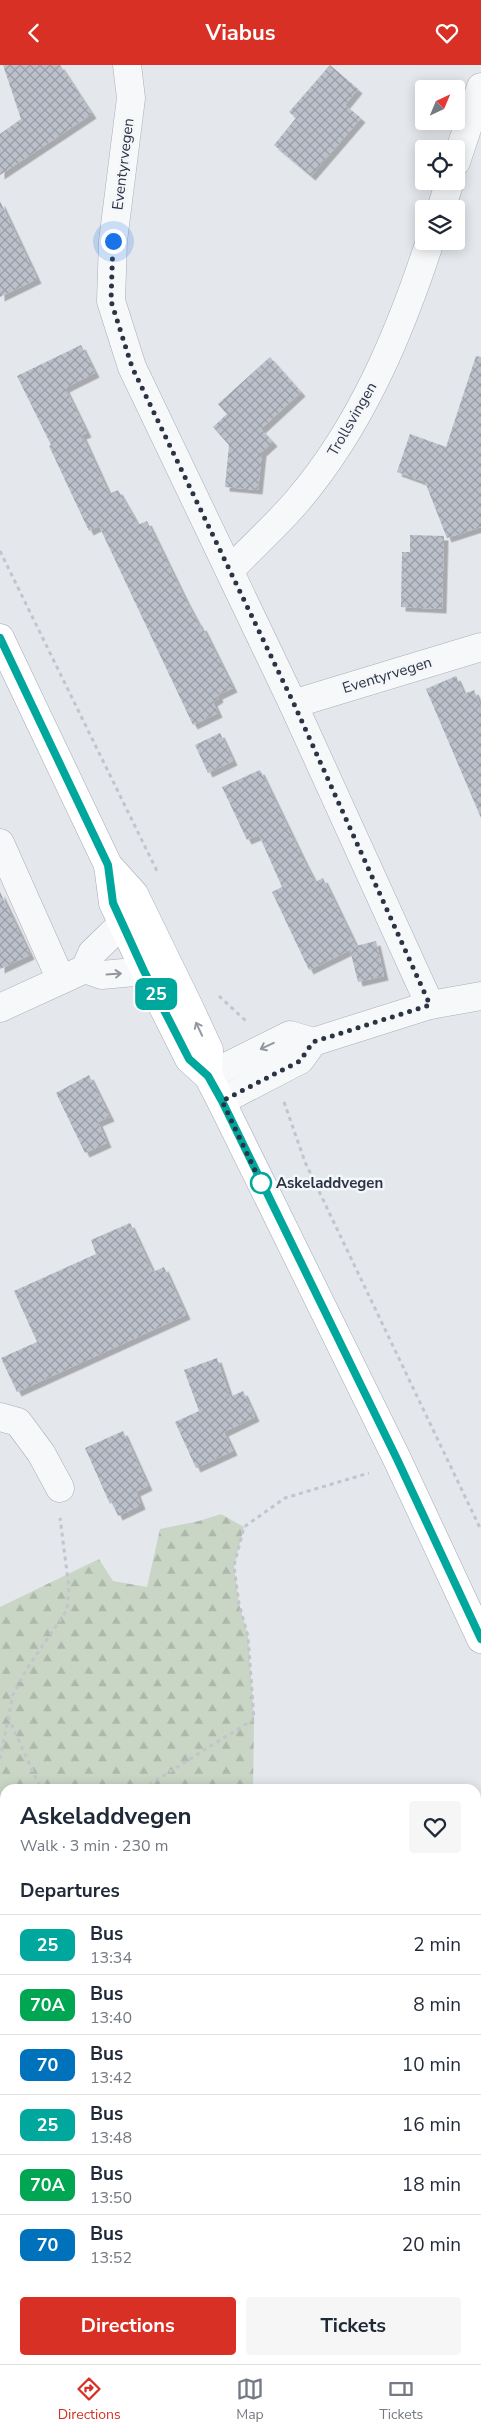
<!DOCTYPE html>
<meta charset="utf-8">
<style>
:root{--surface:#fff;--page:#f6f6f7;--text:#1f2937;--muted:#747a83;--line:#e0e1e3;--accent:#d93025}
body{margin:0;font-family:"Nunito Sans",sans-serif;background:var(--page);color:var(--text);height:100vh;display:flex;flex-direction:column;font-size:19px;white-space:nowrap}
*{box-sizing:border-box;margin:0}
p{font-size:16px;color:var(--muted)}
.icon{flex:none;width:28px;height:28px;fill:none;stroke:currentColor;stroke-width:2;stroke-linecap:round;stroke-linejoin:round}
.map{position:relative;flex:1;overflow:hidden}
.details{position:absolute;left:0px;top:1719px;width:481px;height:581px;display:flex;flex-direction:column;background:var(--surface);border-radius:15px 15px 0 0;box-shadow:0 2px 12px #0003}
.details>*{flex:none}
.badge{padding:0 10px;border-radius:8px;font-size:18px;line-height:32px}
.needle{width:32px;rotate:44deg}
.fabs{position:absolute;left:415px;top:15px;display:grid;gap:10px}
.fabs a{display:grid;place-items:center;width:50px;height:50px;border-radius:5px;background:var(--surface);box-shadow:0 2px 12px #0003;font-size:25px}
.you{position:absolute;width:25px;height:25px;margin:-12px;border:4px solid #fff;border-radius:50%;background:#1a73e8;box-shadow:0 0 0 8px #1a73e833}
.map>.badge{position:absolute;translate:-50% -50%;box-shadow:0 0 0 2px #fff}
h2{padding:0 20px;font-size:19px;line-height:45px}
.round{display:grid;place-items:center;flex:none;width:52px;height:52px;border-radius:5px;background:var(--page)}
.overview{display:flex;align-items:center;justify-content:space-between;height:85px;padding:0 20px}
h1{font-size:24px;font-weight:700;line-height:38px}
.action{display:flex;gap:10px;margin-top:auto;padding:10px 20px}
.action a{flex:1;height:58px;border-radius:5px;background:var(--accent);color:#fff;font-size:20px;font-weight:700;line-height:58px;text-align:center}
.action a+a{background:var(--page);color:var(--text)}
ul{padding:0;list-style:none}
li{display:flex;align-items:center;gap:15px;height:60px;padding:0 20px;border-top:1px solid var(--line)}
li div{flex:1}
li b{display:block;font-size:19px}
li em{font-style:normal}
li .badge{min-width:55px;font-weight:700;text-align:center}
header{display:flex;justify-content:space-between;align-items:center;height:65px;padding:0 20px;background:var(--accent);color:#fff;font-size:22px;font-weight:700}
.tabs{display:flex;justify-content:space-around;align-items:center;height:70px;border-top:1px solid var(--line);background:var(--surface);font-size:14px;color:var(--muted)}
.tabs a{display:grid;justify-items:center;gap:2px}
.tabs .current{color:var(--accent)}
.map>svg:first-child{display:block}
.forest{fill:url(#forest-firs)}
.building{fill:url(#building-cross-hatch);filter:url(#shadow)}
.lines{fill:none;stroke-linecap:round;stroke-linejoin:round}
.minor-casing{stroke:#a9aeb7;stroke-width:29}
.major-casing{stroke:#a3abb8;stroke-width:29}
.path{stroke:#c2c5cb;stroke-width:3;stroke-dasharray:4 4;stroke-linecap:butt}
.minor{stroke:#f7f8fa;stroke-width:28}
.major{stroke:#fff;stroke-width:28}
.oneway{stroke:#9196a0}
.oneway2{stroke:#959aa2}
.line-casing{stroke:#fff;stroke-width:11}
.line{stroke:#00a79d;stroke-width:8}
.walk{stroke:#2b3445;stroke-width:5;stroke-dasharray:0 9}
.stop-dot{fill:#fff;stroke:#00a79d;stroke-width:2.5}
.labels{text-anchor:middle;stroke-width:5;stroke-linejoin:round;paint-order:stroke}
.street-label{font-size:15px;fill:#2b3445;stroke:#f4f6f9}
.stop-label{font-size:15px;font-weight:bold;fill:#2b3445;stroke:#f4f6f9;text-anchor:start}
</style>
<header><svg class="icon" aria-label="back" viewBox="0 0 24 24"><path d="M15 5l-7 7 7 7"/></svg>Viabus<svg class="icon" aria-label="heart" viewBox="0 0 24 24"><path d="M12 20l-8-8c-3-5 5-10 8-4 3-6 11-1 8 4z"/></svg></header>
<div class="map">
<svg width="481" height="2299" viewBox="0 0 481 2299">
<defs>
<pattern id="forest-firs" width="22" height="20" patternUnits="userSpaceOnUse" patternTransform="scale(1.25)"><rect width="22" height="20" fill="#c9d6c5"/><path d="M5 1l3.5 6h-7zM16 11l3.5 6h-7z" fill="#adb8ab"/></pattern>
<pattern id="building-cross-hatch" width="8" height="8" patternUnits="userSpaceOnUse" patternTransform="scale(1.25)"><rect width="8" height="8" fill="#bbc0ca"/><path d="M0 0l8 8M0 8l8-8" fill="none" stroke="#989da6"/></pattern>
<filter id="shadow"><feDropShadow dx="4.5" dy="4.5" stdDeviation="0" flood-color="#0004"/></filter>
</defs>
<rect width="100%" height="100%" fill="#e4e7ec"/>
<polygon class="forest" points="221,1449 244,1462 234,1501 239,1539 248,1571 254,1654 253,1724 5,1724 5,2295 212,2295 210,2299 0,2299 0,1542 99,1494 113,1516 147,1522 160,1464 199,1456"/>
<g class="building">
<polygon points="3,0 60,0 92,49 0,110 0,69 21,54"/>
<polygon points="330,0 358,24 345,40 361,53 311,111 274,80 296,53 289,47"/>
<polygon points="0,136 37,214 0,232"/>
<polygon points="81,280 95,308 65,323 87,368 82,370 109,429 118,425 138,460 147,456 185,534 200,562 202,561 233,623 218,630 219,633 213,637 218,648 193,660 99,461 89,466 49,381 51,380 17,311"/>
<polygon points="476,291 481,292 481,462 447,473 425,417 397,407 410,369 446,382"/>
<polygon points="270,292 301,327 261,364 273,377 262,387 258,425 225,422 229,380 213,362 227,349 218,339"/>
<polygon points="410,470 444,471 442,544 401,542 402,487 410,487"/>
<polygon points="456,611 464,629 474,625 481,642 481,753 426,624"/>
<polygon points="220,668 233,696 208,708 195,680"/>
<polygon points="260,705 304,796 315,817 323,813 356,881 376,876 384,911 358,917 350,885 309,905 272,827 282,822 259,770 247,775 222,722"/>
<polygon points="0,827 30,890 0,904"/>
<polygon points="89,1010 110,1052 98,1057 107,1078 85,1088 56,1028"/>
<polygon points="130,1158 153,1207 164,1202 186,1250 17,1327 1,1293 37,1277 14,1226 96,1189 91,1175"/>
<polygon points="217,1293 230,1332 243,1326 255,1352 224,1367 233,1386 196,1403 175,1357 199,1346 184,1305"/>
<polygon points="123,1366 148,1421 136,1427 141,1440 118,1451 112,1437 110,1439 85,1383"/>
</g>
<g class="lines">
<g class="minor-casing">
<g id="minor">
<polyline points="127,0 131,33 113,176 111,236 132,302 293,639 430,940"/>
<polyline points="456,97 481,22"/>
<polyline points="441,144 450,116"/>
<path d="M 230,505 C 252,482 277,460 298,435 C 361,361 400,268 430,176"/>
<polyline points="293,639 481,582"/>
<polyline points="0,778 61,915"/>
<polyline points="85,904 92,888 122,859"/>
<polyline points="0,943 85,904 102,910 145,906"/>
<polyline points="208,1011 290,970 313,977 430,940 481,931"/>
<polyline points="221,1036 300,995 313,977"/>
<polyline points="0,1352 18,1357 41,1388 60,1423"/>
</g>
</g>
<g class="major-casing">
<g id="major">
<polyline points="0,573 108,800 134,829 190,944 209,985 208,1011"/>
<polyline points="108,800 113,838 145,906 189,994 208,1011 221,1036 397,1394 481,1574"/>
</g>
</g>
<g class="path">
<polyline points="0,486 157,806"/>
<polyline points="219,931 247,957"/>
<polyline points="284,1037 305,1097 481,1465"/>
<polyline points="8,1652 41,1724"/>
<polyline points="0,1694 13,1630 26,1605 67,1545 69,1523 60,1453"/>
<polyline points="142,1724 254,1654 248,1571 239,1539 234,1501 244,1462 285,1433 369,1408"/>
<polyline points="205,2295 208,2299"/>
</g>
<use href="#minor" class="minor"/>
<use href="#major" class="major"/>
</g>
<defs><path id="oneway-shaft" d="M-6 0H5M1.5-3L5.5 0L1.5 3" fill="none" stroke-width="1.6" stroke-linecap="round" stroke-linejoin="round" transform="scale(1.25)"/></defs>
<g class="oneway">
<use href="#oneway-shaft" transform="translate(114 909) rotate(-4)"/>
<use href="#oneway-shaft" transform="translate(267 981) rotate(155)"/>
</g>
<use class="oneway2" href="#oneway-shaft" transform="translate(199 964) rotate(-115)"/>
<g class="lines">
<g class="line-casing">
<polyline id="line" points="0,573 108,800 113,838 144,906 189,994 208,1011 222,1036 397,1394 481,1574"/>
</g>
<use href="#line" class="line"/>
<polyline class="walk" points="113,176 111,236 132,302 294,639 430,940 313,977 300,996 222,1036 261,1118"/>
</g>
<circle class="stop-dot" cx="261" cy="1118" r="10"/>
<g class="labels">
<g class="street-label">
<text transform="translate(123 99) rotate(-83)" y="5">Eventyrvegen</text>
<text transform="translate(352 354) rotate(-60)" y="5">Trollsvingen</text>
<text transform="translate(387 610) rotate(-17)" y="5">Eventyrvegen</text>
</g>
<g class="stop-label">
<text x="276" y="1123">Askeladdvegen</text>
</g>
</g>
</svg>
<div class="fabs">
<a><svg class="needle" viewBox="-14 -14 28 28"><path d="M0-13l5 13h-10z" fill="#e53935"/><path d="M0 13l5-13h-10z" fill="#747a83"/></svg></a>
<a><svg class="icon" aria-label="locate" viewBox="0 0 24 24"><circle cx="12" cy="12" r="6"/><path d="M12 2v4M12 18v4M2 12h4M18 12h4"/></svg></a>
<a><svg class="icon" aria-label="layers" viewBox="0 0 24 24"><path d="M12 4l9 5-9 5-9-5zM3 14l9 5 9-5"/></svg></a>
</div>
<div class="you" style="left:113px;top:176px"></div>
<b class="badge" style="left:156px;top:929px;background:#00a79d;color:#fff">25</b>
<section class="details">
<div class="overview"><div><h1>Askeladdvegen</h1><p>Walk · 3 min · 230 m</p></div><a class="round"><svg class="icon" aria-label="heart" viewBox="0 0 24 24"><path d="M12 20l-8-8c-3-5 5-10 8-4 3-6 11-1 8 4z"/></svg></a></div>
<h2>Departures</h2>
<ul>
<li><span class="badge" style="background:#00a79d;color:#fff">25</span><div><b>Bus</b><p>13:34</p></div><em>2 min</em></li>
<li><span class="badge" style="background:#00a651;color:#fff">70A</span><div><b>Bus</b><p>13:40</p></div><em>8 min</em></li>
<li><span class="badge" style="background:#0072bc;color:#fff">70</span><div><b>Bus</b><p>13:42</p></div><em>10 min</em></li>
<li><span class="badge" style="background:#00a79d;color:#fff">25</span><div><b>Bus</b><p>13:48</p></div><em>16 min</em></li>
<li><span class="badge" style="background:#00a651;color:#fff">70A</span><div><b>Bus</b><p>13:50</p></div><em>18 min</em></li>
<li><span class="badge" style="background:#0072bc;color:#fff">70</span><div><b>Bus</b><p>13:52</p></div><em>20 min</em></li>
</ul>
<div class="action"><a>Directions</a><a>Tickets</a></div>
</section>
</div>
<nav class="tabs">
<a class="current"><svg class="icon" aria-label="directions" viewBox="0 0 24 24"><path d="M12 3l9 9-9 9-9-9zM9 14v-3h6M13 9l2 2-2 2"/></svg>Directions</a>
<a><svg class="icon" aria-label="map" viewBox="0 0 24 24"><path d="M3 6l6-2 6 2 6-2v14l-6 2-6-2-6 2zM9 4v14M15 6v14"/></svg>Map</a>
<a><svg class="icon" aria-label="tickets" viewBox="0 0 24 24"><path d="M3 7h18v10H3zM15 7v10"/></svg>Tickets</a>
</nav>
